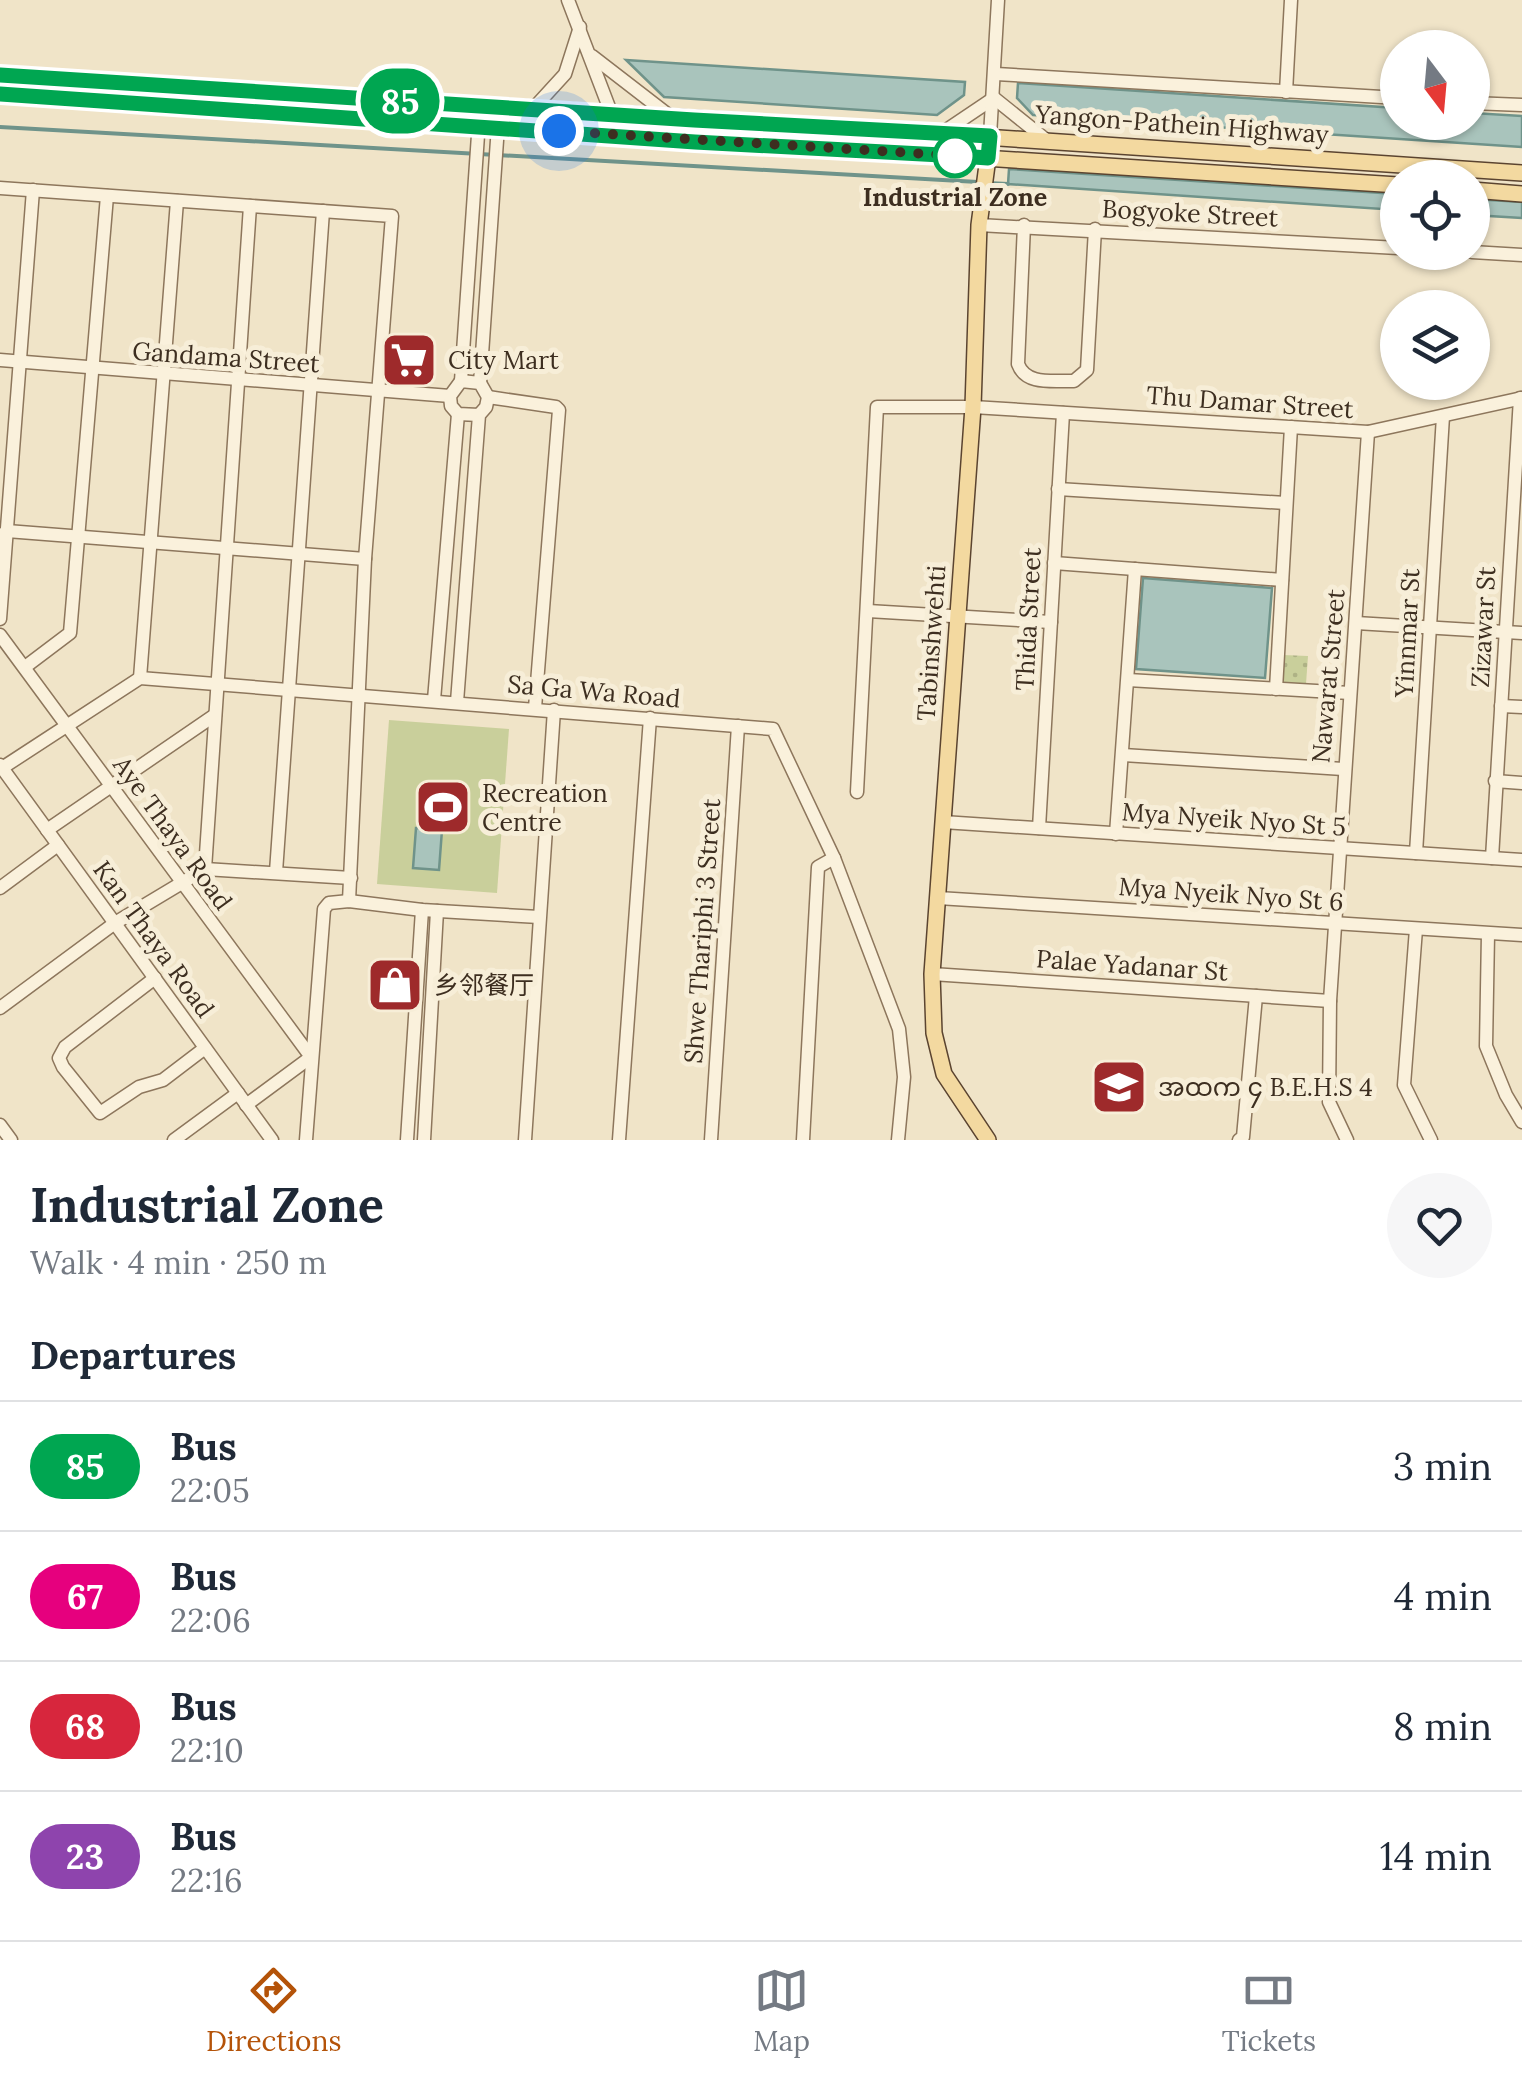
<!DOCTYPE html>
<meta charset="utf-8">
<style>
:root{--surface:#fff;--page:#f6f6f7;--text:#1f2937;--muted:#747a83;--line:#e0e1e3;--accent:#b45309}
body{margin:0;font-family:Lora,"Noto Sans SC","Noto Sans Myanmar",serif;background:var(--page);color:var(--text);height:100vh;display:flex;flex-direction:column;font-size:38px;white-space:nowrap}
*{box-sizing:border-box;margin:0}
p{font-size:32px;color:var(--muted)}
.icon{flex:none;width:55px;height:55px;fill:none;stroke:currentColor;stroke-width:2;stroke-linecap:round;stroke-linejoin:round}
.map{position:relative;height:1140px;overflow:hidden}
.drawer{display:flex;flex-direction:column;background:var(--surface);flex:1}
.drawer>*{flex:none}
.badge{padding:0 20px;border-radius:32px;font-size:35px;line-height:65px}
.needle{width:65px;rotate:164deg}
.buttons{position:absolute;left:1380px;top:30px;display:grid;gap:20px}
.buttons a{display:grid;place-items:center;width:110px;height:110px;border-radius:50%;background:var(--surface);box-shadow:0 2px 8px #0004;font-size:50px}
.you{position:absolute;width:50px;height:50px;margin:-25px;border:8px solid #fff;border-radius:50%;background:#1a73e8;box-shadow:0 0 0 15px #1a73e833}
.map>.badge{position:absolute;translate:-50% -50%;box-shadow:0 0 0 5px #fff}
h2{padding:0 30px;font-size:38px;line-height:90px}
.round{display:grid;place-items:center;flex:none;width:105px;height:105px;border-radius:52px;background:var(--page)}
.overview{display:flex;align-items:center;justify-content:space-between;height:170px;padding:0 30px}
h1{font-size:48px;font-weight:700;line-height:75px}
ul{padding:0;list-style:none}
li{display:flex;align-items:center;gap:30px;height:130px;padding:0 30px;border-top:2px solid var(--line)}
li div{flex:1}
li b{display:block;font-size:38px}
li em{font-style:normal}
li .badge{min-width:110px;font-weight:700;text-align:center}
.tab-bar{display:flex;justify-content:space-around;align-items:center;height:140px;border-top:2px solid var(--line);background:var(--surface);font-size:28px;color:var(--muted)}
.tab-bar a{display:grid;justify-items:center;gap:5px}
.tab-bar .selected{color:var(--accent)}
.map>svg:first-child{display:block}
.grass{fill:url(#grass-dots)}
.pitch{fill:#c9cf9b}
.water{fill:#a9c4bc;stroke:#6f938a;stroke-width:2.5}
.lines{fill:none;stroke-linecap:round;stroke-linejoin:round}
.stream{stroke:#6f938a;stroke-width:4}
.minor-casing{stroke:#8d765c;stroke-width:15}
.major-casing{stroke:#5b4430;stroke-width:18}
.minor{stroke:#faf1dc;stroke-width:12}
.major{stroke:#f3d9a0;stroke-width:15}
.line-casing{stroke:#fff;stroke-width:22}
.line{stroke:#00a651;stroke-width:15}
.walk{stroke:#3d2e20;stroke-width:10;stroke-dasharray:0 18}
.stop-dot{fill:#fff;stroke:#00a651;stroke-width:5}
.labels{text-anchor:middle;stroke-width:10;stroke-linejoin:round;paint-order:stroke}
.street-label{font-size:25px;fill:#3d2e20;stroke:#f7eed8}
.stop-label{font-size:25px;font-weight:bold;fill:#3d2e20;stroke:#f7eed8}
.poi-label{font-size:25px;fill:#3d2e20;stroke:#f7eed8;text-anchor:start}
</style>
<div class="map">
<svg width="1522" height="1140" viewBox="0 0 1522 1140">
<defs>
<pattern id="grass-dots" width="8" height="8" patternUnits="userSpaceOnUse" patternTransform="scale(2.5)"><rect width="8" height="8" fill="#c9cf9b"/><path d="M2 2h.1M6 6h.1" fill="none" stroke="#aeb285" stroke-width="1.8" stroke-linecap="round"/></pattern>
</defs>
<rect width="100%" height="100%" fill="#f0e4c8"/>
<polygon class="grass" points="1283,655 1308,656 1306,684 1282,683"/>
<polygon class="pitch" points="389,720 509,729 497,893 377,884"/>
<g class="water">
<polygon points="626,60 965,82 964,95 937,115 664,97"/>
<polygon points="1018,83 1397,108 1398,122 1472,122 1473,113 1522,116 1522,147 1033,115 1017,98"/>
<polygon points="1009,169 1397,194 1397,210 1008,184"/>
<polygon points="1473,199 1522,202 1522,218 1473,215"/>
<polygon points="1143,578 1272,588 1265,678 1136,669"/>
<polygon points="416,828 442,830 439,870 413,868"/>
</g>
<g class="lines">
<g class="stream">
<polyline points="0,127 978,182"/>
<polyline points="987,183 1008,184"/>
</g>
<g class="minor-casing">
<g id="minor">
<polyline points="568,0 620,136"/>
<polyline points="592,56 671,117"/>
<polyline points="996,74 1398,98"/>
<polyline points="1286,92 1291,0"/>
<polyline points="994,98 1045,139"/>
<polyline points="1472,103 1522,105"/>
<polyline points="533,109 565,74 580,27"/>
<polyline points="939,135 994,98"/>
<polyline points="990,136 998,0"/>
<polyline points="0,188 392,216 365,559 349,901"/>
<polyline points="979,225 1398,248"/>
<path d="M 1024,225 L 1018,364 C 1026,386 1054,380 1074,381 L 1087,370 L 1095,229"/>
<polyline points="1472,252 1522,255"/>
<polyline points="0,360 450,396"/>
<polyline points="461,381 480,106"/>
<polyline points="480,383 498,126"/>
<polyline points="488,397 556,407 559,410 535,708"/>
<polyline points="1058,489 1286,503"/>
<polyline points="0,536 7,531 365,559"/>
<polyline points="1054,563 1282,580"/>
<polyline points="868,611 1051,622"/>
<polyline points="0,619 33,190"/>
<polyline points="1356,623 1522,633"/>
<polyline points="0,635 311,1057 246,1105"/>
<polyline points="25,667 70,633 107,196"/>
<polyline points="140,678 177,201"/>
<polyline points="1128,680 1350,693"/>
<polyline points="1276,689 1291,427"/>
<polyline points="434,700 458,414"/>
<polyline points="457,702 479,415 486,407 488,397 480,383 461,381 450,396 451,406 458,414 479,415"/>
<polyline points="1501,706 1522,707"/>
<polyline points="1123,755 1343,769"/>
<polyline points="0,765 272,1140"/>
<polyline points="2,768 140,678 773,729 834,858 899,1029 904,1077 898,1140"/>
<polyline points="1495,781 1522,783"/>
<polyline points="857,792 877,407 973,407 1368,432 1522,398"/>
<polyline points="943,822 1522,860"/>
<polyline points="1039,828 1063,413"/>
<polyline points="47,830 215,715"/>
<polyline points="1116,834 1135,569"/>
<polyline points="1416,853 1443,416"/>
<polyline points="1492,858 1520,398"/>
<polyline points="205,869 250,206"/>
<polyline points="276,872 323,211"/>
<polyline points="0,888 58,845"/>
<polyline points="938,898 1522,935"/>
<polyline points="1416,929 1404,1085 1431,1140"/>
<polyline points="1488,934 1486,1046 1506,1095 1522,1122"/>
<polyline points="932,974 1330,1001"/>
<polyline points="155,978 65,1047 59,1058 63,1067 100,1113 139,1087 163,1080 205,1048"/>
<polyline points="0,1008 115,923 205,869 351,878"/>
<polyline points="0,1125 11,1140"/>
<polyline points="174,1140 238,1093"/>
<polyline points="306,1140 324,909 329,903 349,901 422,910 539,917"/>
<polyline points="407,1140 422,910"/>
<polyline points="424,1140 437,911"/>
<polyline points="525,1140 554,710"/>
<polyline points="619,1140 650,718"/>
<polyline points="711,1140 738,726"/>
<polyline points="803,1140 818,867 834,858"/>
<polyline points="1239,1140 1243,1137 1256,996"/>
<polyline points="1347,1140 1329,1102 1330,1001 1368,432"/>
</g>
</g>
<g class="major-casing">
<g id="major">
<path d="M 0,75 C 507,107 1015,137 1522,173"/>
<polyline points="0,94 1398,185"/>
<polyline points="1472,190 1522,194"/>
<polyline points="988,1140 944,1074 934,1033 932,974 973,407 979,225 989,150"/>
</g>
</g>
<use href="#minor" class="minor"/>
<use href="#major" class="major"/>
</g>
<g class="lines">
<g class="line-casing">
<polyline id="line" points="0,75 694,120 990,136 988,158 960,156 695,142 0,94"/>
</g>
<use href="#line" class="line"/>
<polyline class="walk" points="559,131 960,156 955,156"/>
</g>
<defs>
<g id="supermarket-square" transform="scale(2.875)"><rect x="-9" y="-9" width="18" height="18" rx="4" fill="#9e2a2b" stroke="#f7eed8"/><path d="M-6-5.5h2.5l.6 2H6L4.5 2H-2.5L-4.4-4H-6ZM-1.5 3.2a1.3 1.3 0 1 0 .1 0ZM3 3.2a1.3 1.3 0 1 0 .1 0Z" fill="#fff"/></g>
<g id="stadium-square" transform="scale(2.875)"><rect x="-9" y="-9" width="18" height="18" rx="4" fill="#9e2a2b" stroke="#f7eed8"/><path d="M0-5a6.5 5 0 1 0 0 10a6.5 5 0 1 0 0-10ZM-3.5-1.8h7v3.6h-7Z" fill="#fff"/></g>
<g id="shop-square" transform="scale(2.875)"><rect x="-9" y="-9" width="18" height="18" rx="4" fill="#9e2a2b" stroke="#f7eed8"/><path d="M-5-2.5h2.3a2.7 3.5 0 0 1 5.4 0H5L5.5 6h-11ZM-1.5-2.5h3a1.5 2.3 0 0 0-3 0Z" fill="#fff"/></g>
<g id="school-square" transform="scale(2.875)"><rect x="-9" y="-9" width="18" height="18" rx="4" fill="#9e2a2b" stroke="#f7eed8"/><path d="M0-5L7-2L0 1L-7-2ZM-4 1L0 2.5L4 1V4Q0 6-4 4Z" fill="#fff"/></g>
</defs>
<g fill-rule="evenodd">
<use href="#supermarket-square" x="409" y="360"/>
<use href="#stadium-square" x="443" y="807"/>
<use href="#shop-square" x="395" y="985"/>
<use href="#school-square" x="1119" y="1087"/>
</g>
<circle class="stop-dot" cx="955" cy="156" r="20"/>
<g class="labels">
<g class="street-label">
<text transform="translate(1182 124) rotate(4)" y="9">Yangon-Pathein Highway</text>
<text transform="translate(1190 213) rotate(3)" y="9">Bogyoke Street</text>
<text transform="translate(226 357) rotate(4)" y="9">Gandama Street</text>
<text transform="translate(1250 402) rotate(4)" y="9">Thu Damar Street</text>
<text transform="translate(1028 619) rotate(-87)" y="9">Thida Street</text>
<text transform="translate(1483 627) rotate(-87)" y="9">Zizawar St</text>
<text transform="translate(1407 633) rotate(-87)" y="9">Yinnmar St</text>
<text transform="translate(931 643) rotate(-86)" y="9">Tabinshwehti</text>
<text transform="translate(1328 676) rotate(-85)" y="9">Nawarat Street</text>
<text transform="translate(594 691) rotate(5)" y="9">Sa Ga Wa Road</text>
<text transform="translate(1234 819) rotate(4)" y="9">Mya Nyeik Nyo St 5</text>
<text transform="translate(173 833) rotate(54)" y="9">Aye Thaya Road</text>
<text transform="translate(1231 894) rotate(4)" y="9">Mya Nyeik Nyo St 6</text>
<text transform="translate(702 931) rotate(-86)" y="9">Shwe Thariphi 3 Street</text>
<text transform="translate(154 939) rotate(54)" y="9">Kan Thaya Road</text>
<text transform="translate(1132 965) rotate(4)" y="9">Palae Yadanar St</text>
</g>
<g class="stop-label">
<text x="955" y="206">Industrial Zone</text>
</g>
<g class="poi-label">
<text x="448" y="369">City Mart</text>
<text x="482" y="802">Recreation<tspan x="482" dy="29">Centre</tspan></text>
<text x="434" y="994">乡邻餐厅</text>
<text x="1158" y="1096">အထက ၄ B.E.H.S 4</text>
</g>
</g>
</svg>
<div class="buttons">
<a><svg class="needle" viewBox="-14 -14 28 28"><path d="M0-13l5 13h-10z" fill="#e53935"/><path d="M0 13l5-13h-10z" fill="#747a83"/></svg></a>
<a><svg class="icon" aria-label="locate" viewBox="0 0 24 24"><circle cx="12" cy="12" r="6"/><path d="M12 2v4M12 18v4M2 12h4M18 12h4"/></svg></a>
<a><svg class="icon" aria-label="layers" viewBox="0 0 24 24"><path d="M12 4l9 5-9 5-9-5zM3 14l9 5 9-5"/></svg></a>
</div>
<div class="you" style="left:559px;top:131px"></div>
<b class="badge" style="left:400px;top:101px;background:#00a651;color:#fff">85</b>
</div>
<section class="drawer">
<div class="overview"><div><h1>Industrial Zone</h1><p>Walk · 4 min · 250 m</p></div><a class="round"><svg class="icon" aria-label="heart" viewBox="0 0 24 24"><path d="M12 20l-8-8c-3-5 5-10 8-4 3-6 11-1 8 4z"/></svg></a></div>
<h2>Departures</h2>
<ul>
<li><span class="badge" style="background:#00a651;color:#fff">85</span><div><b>Bus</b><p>22:05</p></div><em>3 min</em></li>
<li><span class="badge" style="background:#e6007e;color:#fff">67</span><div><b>Bus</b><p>22:06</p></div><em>4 min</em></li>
<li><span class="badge" style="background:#d7263d;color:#fff">68</span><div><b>Bus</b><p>22:10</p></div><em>8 min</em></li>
<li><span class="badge" style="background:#8e44ad;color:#fff">23</span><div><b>Bus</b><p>22:16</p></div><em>14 min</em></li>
</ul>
</section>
<nav class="tab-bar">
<a class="selected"><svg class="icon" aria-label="directions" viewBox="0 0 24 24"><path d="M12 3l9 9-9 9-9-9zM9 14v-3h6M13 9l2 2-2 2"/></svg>Directions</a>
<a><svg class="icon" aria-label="map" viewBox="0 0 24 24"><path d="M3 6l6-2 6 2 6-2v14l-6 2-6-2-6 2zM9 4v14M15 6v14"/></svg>Map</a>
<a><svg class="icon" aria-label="tickets" viewBox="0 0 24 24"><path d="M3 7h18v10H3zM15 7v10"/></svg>Tickets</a>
</nav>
